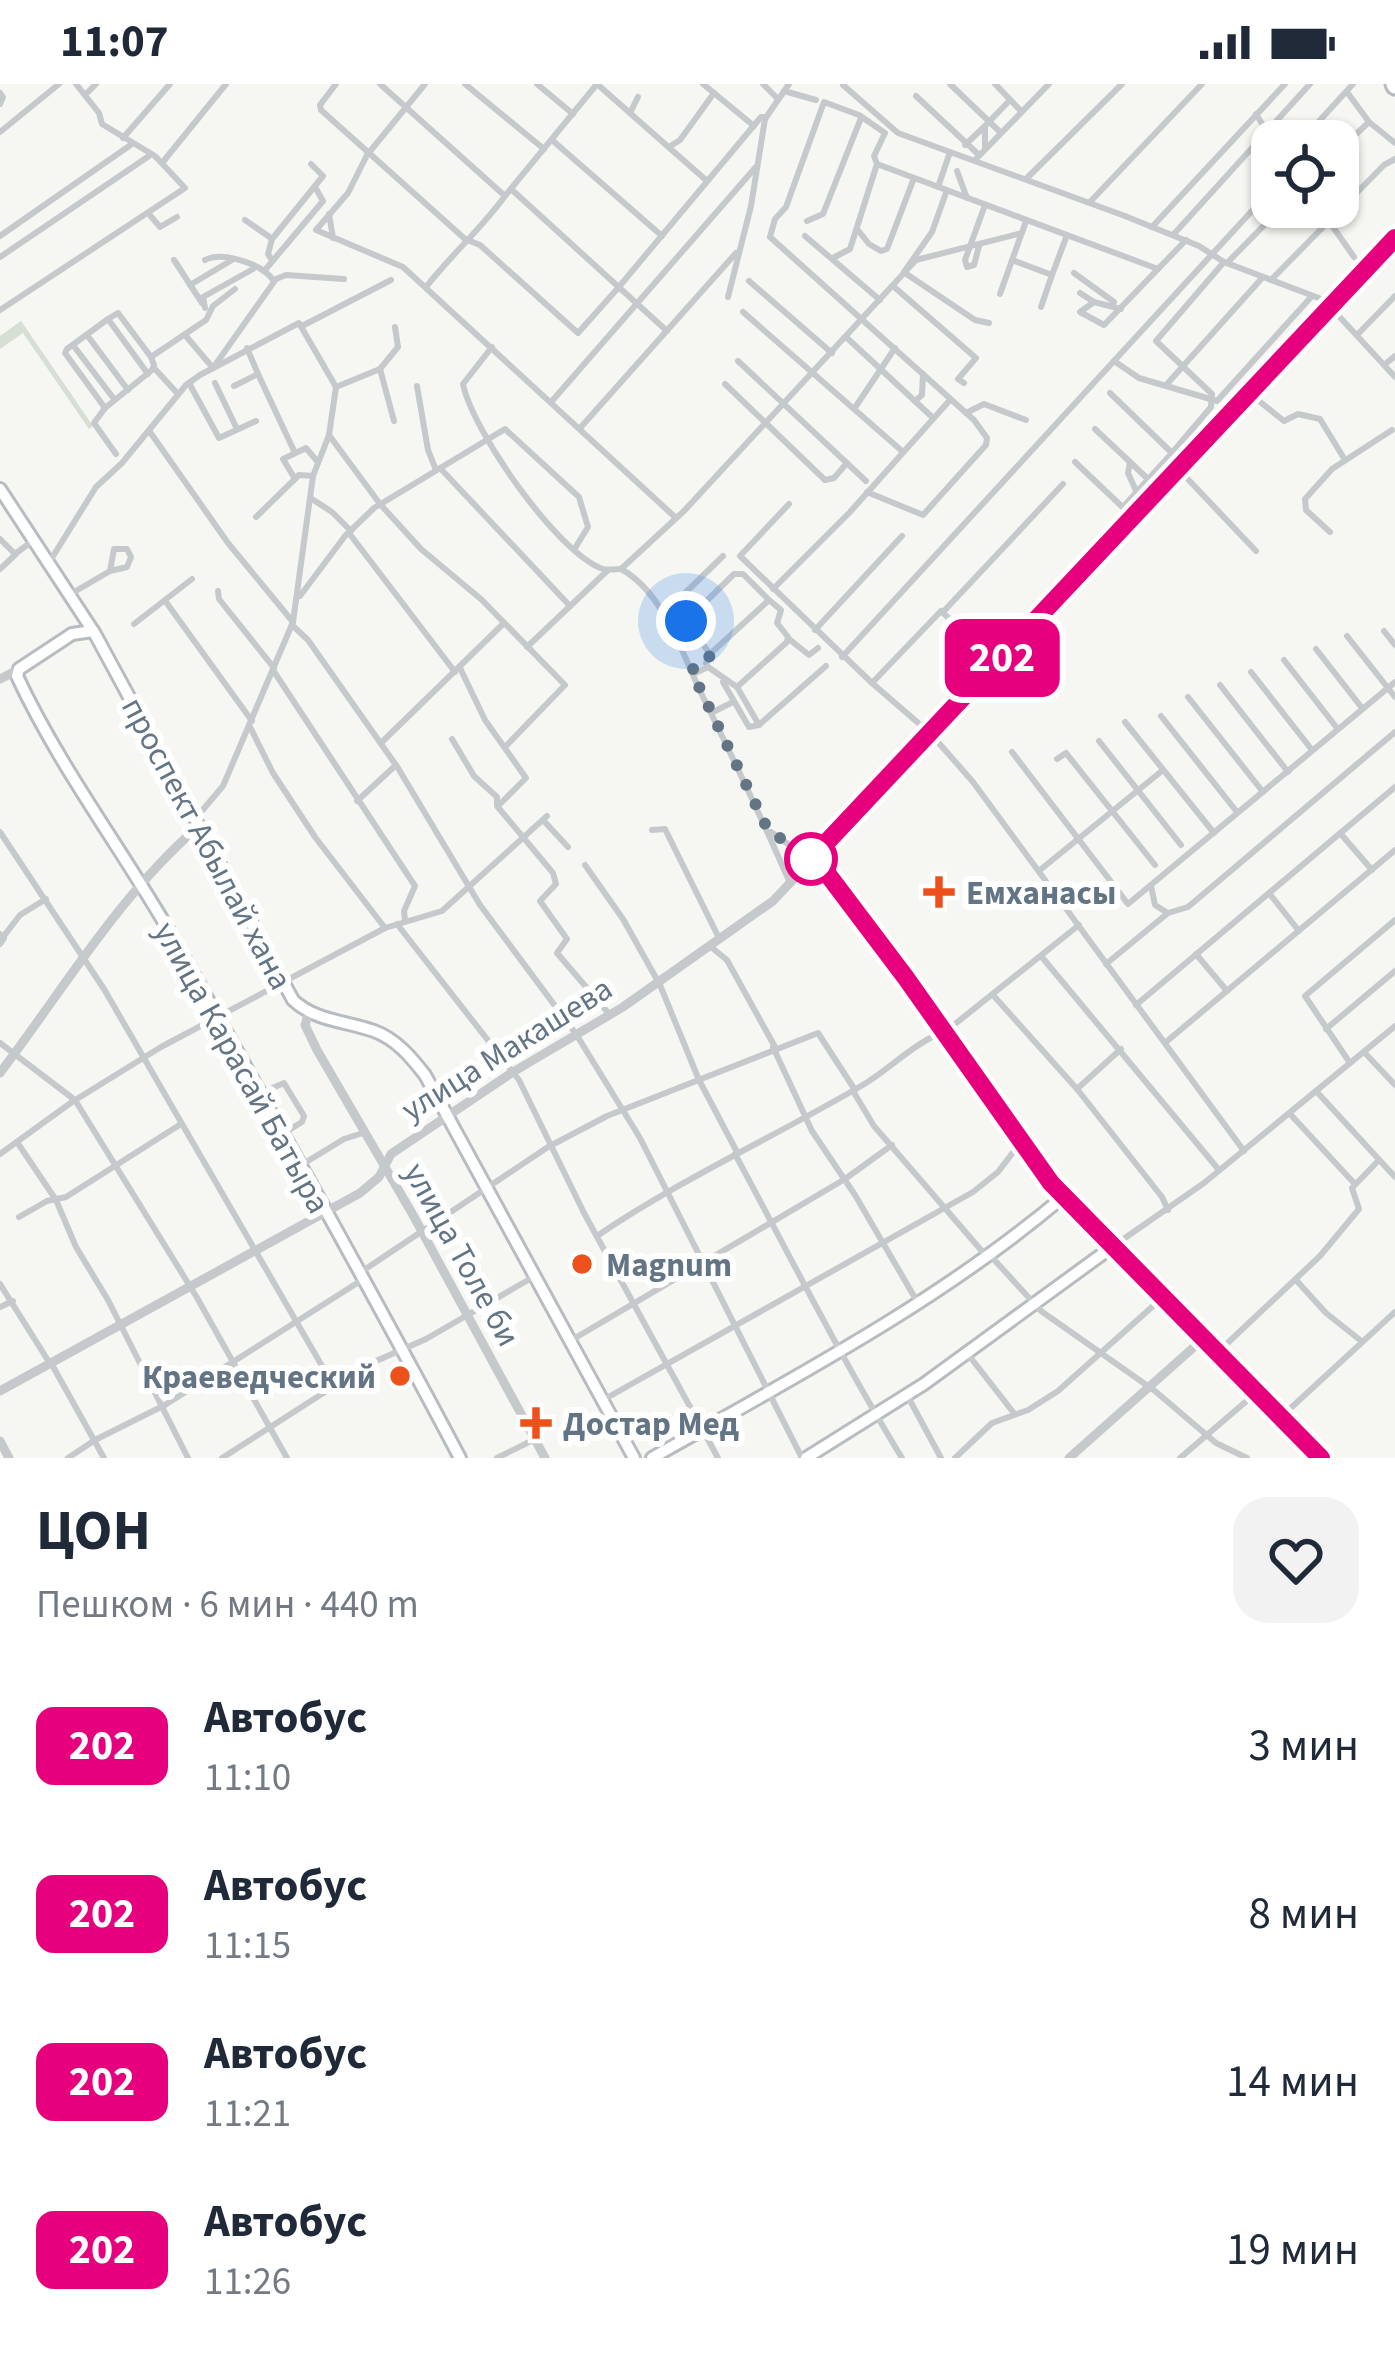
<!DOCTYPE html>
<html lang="ru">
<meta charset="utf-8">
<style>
:root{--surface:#fff;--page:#f2f2f3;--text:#1f2937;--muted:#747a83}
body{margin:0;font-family:"Source Sans 3",sans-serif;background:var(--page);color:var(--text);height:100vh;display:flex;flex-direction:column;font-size:45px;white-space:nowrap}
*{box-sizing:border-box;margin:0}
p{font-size:39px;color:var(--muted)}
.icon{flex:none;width:66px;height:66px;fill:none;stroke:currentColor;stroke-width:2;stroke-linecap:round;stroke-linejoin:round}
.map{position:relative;height:1374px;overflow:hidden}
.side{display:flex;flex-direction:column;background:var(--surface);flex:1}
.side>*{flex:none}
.badge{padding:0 24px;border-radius:18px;font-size:42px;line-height:78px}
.controls{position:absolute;left:1251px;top:36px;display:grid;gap:24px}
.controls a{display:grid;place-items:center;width:108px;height:108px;border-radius:24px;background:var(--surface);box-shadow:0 3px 9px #0004;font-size:60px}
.you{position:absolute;width:60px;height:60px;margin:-30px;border:9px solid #fff;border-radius:50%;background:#1a73e8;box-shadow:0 0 0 18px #1a73e833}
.map>.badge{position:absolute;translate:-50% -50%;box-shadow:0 0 0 6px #fff}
.round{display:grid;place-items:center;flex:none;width:126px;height:126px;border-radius:36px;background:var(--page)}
.headline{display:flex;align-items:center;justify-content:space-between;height:204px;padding:0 36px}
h1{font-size:57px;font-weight:700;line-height:90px}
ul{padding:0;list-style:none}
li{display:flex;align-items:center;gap:36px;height:168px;padding:0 36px}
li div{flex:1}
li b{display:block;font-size:45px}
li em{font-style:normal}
li .badge{min-width:132px;font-weight:700;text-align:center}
.status{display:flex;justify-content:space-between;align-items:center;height:84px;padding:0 60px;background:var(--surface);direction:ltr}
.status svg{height:33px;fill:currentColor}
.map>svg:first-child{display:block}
.green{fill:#d7ded3}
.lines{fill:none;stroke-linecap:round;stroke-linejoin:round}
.secondary-casing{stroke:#b7bcc1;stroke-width:16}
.trunk-casing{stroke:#b7bbbe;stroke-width:21}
.minor{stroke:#c5c9cc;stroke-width:6}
.tertiary{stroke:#c5c9cc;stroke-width:9}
.secondary{stroke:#fff;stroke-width:10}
.trunk{stroke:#fff;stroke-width:15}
.line-casing{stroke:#fff;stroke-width:27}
.line{stroke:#e6007e;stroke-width:18}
.walk{stroke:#637585;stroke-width:12;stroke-dasharray:0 21.6}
.stop-dot{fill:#fff;stroke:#e6007e;stroke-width:6}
.poi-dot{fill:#ec511c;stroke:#fff;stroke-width:4.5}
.labels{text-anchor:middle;stroke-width:12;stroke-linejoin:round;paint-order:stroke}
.street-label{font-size:33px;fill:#637585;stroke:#fff}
.poi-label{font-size:33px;font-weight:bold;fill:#637585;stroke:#fff;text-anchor:start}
</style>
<div class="status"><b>11:07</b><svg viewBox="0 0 49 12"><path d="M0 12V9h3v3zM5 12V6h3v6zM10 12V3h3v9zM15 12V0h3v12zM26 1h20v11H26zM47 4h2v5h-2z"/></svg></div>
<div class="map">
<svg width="1395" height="1374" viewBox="0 0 1395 1374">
<rect width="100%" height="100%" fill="#f6f6f2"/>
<polygon class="green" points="21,237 93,342 89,345 23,249 0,265 0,252"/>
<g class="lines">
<g class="secondary-casing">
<g id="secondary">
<path d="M 0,405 L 95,550 L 293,916 C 315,937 346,937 374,947 C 396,955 411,973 425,991 L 634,1374"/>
<path d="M 93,547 L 72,550 L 19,585 L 17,592 C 60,684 122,765 172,852 C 270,1025 367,1198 460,1374"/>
<path d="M 652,1374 C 793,1294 939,1218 1063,1113 L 1321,1374"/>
<polyline points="806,1374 924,1300 1112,1163"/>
</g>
</g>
<g class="trunk-casing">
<polyline id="trunk" points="1394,0 1395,2"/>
</g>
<g class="minor">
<polyline points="336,0 320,21 321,26 465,155 480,161 578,249 618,204"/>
<polyline points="380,0 505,112 597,0"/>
<polyline points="425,0 367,71 348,109 316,146 403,183 676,434"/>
<polyline points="465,0 544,65"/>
<polyline points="537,0 573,30"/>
<polyline points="597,0 707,97"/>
<polyline points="703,0 754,42"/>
<polyline points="763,0 777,14"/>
<polyline points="950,0 999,47"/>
<polyline points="995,0 1021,27"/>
<polyline points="843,1 898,49 1125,132 1199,162 1224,178 1324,216 1384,281 1395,272"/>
<polyline points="784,7 816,16"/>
<polyline points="1347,8 1369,38 1395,59"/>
<polyline points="0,9 3,13 0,20"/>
<polyline points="85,11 96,0"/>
<polyline points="916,12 978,70"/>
<polyline points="630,29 638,13"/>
<polyline points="1256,30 1273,57"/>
<polyline points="0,48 59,0"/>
<polyline points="123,54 170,0"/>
<polyline points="552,56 662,152"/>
<polyline points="1301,57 1353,0"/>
<polyline points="965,61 984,43"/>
<polyline points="669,63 680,56 714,9"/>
<polyline points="985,63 985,42 1010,16"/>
<polyline points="1338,67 1369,38"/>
<polyline points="975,76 1049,0"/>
<polyline points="162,79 226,0"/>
<polyline points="957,87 967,114"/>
<polyline points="1027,94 1122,0"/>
<polyline points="938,103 950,68"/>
<polyline points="511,105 667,247"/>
<polyline points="1090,118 1202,0"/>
<polyline points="1319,123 1354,173"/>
<polyline points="149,130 160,143 177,133"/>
<polyline points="329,130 333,154"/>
<polyline points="245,136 271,154"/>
<polyline points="807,137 823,130 861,34"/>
<polyline points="1152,143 1285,0"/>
<polyline points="857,145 869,160 881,167 887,165 914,94"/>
<polyline points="1173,151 1310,0"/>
<polyline points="0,152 132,60"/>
<polyline points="805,152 880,216"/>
<polyline points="770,153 775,135 786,123 824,18 859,31 885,49 874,72 877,80 1158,185 1186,156"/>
<polyline points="770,153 974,336 987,354 986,361 923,431 867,408"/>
<polyline points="979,162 974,181 967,183 965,176 985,121"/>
<polyline points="0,173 149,72"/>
<polyline points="833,174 850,165 877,80"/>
<polyline points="174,176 202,219"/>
<path d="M 205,176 C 222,167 263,180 273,196"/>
<polyline points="272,176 268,170 272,155 323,92 311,80"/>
<polyline points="1012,176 1052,191 1041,223"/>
<polyline points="1227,179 1282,123"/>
<polyline points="265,186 323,117 315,103"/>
<polyline points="904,188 932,148 947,106"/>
<polyline points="905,189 975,236 989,239"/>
<polyline points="1074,189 1114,218"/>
<polyline points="1052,191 1067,151"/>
<polyline points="1271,196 1384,81 1395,75"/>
<polyline points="749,197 832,269"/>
<polyline points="190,201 232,176"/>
<polyline points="893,202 976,274 958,295 964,299"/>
<path d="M 426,203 C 452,170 481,145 505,112"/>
<polyline points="618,204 761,33 766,33"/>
<polyline points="1080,209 1094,218"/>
<polyline points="1000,210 1021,151"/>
<polyline points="728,213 751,122 765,35 789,0"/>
<polyline points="205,224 203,213 253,185"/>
<polyline points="1121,225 1094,218 1080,228 1104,241 1158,185"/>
<polyline points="0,226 185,104 155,72 102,40 99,29 76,0"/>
<polyline points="743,228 902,367"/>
<polyline points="108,235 118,229 151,273"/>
<polyline points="304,241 391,196"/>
<polyline points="87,251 128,306"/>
<polyline points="185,251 213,284"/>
<polyline points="1357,251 1395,212"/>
<polyline points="846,253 931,332"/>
<polyline points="73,261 114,315"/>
<path d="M 492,263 L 463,300 C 472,346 557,469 603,485 C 606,486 618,485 621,485"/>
<polyline points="738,277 866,397"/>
<polyline points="1114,277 1139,294 1217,317 1312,212"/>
<polyline points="1384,281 1395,293"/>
<polyline points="154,284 178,310"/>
<polyline points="213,284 276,195 286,191 344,195"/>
<polyline points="380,285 398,263 395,243"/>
<polyline points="258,290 295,369"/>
<polyline points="189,299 219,354 256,337"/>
<polyline points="215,299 237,345"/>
<polyline points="725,300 825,396 834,394 847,379"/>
<polyline points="1167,300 1263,193"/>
<polyline points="234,302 258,290 247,264"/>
<polyline points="417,302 428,366 436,386"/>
<polyline points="336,303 380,285 394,337"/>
<polyline points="1110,309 1172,369 1211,323 1212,310 1156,257 1224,178"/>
<polyline points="1249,309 1284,337 1298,330 1320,335 1345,376"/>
<polyline points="552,317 755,84"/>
<polyline points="915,317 922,311 923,290"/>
<polyline points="105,324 65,269 67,265 108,235 148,290"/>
<polyline points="854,325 895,264"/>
<polyline points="966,329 984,320 1026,336"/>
<polyline points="581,343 736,169"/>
<polyline points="1095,345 1130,378 1128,389 1137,409"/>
<polyline points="150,348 228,459 293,538"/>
<polyline points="329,351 380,420 421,465 482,516 565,601 505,663"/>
<polyline points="116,370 94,339 105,324 152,286 154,281 151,273 206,236 213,222 235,205"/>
<polyline points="1075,378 1133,433"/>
<polyline points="1130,378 1149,396"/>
<polyline points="440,384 570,522"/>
<polyline points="295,395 283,375 306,364 317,377"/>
<polyline points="312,415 332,428 351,447"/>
<polyline points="789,420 740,472 872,599 941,527 997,579"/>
<polyline points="1123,423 1172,369 1183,390 1256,467"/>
<polyline points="256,433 299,391 313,392"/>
<polyline points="1330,448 1306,426 1305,415 1332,385 1392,346"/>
<polyline points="349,449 455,588"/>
<polyline points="0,455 15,470 34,456"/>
<polyline points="50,477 96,403 122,379 186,301 200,291 299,239 336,303"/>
<polyline points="0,485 15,471"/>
<polyline points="621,485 684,427 916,176 1022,149 1026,137"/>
<path d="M 621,485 C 665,509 683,573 704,615 C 734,676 763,737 790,799"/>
<polyline points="773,505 850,428 950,316"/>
<polyline points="218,507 219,515 274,584"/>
<polyline points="69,511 110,487 114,465 127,465 131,473 127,483 110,487"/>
<polyline points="300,512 345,452 374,424 505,345 579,413 588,443 575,464"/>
<polyline points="166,518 252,637"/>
<polyline points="944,527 1063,400"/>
<polyline points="686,537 677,517 723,472"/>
<polyline points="134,540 192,495"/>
<polyline points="292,541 308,556 398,684 480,821 576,950 640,1054 802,1374"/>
<polyline points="815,546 902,452"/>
<polyline points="1384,547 1395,561"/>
<polyline points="1347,552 1395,613"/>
<polyline points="789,555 809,571 818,564"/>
<polyline points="527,563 607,487"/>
<polyline points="1316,565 1362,624"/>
<polyline points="710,570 686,537 734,490 743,490 769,516"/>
<polyline points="842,573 1272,105"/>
<polyline points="1284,576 1337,644"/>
<polyline points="460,584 485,636 526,694 499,721"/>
<polyline points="273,586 415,802 404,827 405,837"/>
<polyline points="1251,588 1312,666"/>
<polyline points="693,590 708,583 706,579 710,570 769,516 781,526 777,539 788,553 787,558 737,603 708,583"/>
<polyline points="723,598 749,643 759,641"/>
<polyline points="872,599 931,650 973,698 1244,1067"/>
<polyline points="1220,601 1288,688"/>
<polyline points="737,603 759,641 826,582"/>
<polyline points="1188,613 1263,708"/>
<polyline points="711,629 733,618"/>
<polyline points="1161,632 1237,728"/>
<polyline points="1125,638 1214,749"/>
<polyline points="250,643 273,689 315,753 385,844"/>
<polyline points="452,655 474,692 497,713 497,722 553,789 556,800 540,817 567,855 557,869 610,931"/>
<polyline points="1099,657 1181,761"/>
<polyline points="381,659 503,540"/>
<polyline points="1012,668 1128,820 1395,598"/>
<polyline points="1057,675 1066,669 1155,781"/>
<polyline points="357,717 396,681"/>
<polyline points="195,735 223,702 293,538 313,392 329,351 336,303"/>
<polyline points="543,736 568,763"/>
<polyline points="652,746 665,745 719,854"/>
<polyline points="0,748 104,905 333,1301"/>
<polyline points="771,748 809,775"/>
<polyline points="1340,749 1372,786"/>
<polyline points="585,781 623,835 660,901 699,996 737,1068"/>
<polyline points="1040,786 1163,686"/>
<polyline points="1151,802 1155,821 1166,828"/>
<polyline points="1269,809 1299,847"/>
<polyline points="397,840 519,996 584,1129 718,1374"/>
<polyline points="0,850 4,854 0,860"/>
<polyline points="3,853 20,831 46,815"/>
<polyline points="711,863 727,876 775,963"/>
<polyline points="1196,870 1227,907"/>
<polyline points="1041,872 1219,1086"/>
<polyline points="1106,880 1168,829 1188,823 1395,648"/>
<polyline points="993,911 1077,1005 1162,1113 1168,1126"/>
<polyline points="1136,921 1395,703"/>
<polyline points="1326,945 1395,887"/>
<polyline points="1166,958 1395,766"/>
<polyline points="0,959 75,1016 196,1212 287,1374"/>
<polyline points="773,963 812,1047 855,1111 918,1219"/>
<polyline points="1364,968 1395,1001"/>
<polyline points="1350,979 1305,912 1395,836"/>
<polyline points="1077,1005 1121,965"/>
<polyline points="853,1007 874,1042 981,1166 989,1170 1041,1227 1155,1307 1216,1359 1247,1374"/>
<polyline points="263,1008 284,999 304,1032 302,1038 284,1049"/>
<polyline points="1317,1008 1395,1093"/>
<polyline points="1291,1031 1354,1099"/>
<polyline points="17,1058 56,1116 76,1163 108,1216 188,1374"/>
<polyline points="0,1070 72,1018 161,963 385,844 442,827 547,732"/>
<path d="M 735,1070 C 790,1172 842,1276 902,1374"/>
<polyline points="303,1080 344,1055 363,1049"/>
<polyline points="19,1133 47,1117 66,1113 181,1040"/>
<path d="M 597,1152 C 681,1095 774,1053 861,1002 C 886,988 920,954 945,948 L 1079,841"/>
<polyline points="1112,1163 1204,1099 1395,942"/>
<polyline points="361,1188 548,1063 607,1032 818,949 855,1006"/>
<polyline points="1296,1196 1326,1229 1360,1256"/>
<polyline points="0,1200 49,1278"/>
<polyline points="0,1223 13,1217"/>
<polyline points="570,1257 845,1095 892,1061"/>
<polyline points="967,1269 1013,1328"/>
<polyline points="1217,1269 1320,1172 1359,1125 1352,1104 1379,1076"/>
<polyline points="51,1279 104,1374"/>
<polyline points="907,1311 941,1374"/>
<polyline points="603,1316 973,1108 998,1088 1021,1058"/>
<polyline points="1281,1333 1395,1228"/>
<polyline points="68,1374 95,1356 165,1321 362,1196"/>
<polyline points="222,1374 367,1281 426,1255 535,1192"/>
<polyline points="497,1374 535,1355"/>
<polyline points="955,1374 992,1339 1028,1326 1058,1307 1162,1214"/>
<polyline points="1180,1374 1257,1308"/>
</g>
<g class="tertiary">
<polyline points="0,595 19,585"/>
<polyline points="810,776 829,792 906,894 1063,1113"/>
<polyline points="309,928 305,941 317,966 413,1131 545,1374"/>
<path d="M 0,989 C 63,906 119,811 199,742"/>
<polyline points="0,1307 360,1109 379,1093 391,1070 513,988 623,923 773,817 1395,154"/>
<polyline points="0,1357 9,1374"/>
<polyline points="1069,1374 1203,1255"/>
</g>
<use href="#secondary" class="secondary"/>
<use href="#trunk" class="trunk"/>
</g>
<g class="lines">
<g class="line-casing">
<polyline id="line" points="1321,1374 1051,1099 906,894 829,792 810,776 1395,154"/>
</g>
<use href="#line" class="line"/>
<polyline class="walk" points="686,537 710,571 706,579 691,586 768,746 811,775"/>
</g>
<circle class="stop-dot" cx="811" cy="775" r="24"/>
<g class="poi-dot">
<path d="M933 790h12v12h12v12h-12v12h-12v-12h-12v-12h12z"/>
<circle cx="582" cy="1180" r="12"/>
<circle cx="400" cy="1292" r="12"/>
<path d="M530 1321h12v12h12v12h-12v12h-12v-12h-12v-12h12z"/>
</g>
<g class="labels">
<g class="street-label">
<text transform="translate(208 759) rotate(62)" y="12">проспект Абылай хана</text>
<text transform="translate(506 964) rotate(-32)" y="12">улица Макашева</text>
<text transform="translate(243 983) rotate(61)" y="12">улица Карасай Батыра</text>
<text transform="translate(463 1170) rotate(61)" y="12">улица Толе би</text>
</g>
<g class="poi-label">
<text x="966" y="820">Емханасы</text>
<text x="606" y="1192">Magnum</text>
<text x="376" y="1304" text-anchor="end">Краеведческий</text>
<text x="563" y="1351">Достар Мед</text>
</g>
</g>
</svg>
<div class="controls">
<a><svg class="icon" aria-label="locate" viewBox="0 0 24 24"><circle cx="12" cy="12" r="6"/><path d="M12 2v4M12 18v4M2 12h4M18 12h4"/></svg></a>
</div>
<div class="you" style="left:686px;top:537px"></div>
<b class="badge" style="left:1002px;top:574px;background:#e6007e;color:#fff">202</b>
</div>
<section class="side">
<div class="headline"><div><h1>ЦОН</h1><p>Пешком · 6 мин · 440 m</p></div><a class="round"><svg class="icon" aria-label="heart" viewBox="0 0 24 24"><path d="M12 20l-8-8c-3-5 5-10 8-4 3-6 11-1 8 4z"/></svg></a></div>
<ul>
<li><span class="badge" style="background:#e6007e;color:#fff">202</span><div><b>Автобус</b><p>11:10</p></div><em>3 мин</em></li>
<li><span class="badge" style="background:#e6007e;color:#fff">202</span><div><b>Автобус</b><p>11:15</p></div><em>8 мин</em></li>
<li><span class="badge" style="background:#e6007e;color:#fff">202</span><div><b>Автобус</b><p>11:21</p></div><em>14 мин</em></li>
<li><span class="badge" style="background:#e6007e;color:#fff">202</span><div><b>Автобус</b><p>11:26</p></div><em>19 мин</em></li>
</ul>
</section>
